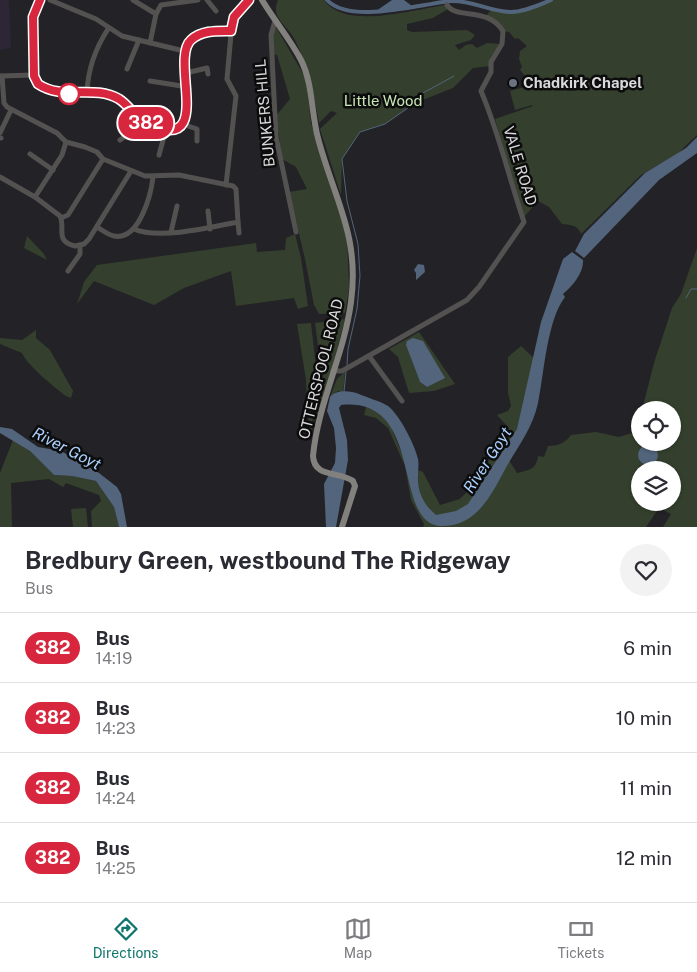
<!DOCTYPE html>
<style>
:root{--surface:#fff;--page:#f2f2f3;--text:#2b2b33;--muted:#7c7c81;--line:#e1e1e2;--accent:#0f766e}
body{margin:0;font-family:"Public Sans",sans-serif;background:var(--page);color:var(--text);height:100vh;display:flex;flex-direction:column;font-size:19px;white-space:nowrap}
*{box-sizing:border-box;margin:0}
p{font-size:16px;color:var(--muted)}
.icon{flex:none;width:28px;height:28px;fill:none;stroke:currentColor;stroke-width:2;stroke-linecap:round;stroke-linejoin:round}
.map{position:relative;height:527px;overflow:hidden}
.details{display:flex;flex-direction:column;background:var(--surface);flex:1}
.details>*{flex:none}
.badge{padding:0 10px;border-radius:16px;font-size:18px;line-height:32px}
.controls{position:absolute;left:631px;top:401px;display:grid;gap:10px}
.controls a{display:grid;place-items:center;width:50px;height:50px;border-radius:50%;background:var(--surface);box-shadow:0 1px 4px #0004;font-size:25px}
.map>.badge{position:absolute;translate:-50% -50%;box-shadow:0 0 0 2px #fff}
.round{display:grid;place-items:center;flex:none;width:52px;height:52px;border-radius:26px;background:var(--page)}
.head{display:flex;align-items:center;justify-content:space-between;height:85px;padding:0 25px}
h1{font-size:24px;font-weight:700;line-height:38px}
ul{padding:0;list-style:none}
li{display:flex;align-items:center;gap:15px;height:70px;padding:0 25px;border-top:1px solid var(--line)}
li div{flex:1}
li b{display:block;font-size:19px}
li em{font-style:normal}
li .badge{min-width:55px;font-weight:700;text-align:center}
.dock{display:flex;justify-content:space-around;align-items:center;height:70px;border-top:1px solid var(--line);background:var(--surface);font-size:14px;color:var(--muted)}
.dock a{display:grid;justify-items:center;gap:2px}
.dock .active{color:var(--accent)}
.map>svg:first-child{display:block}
.education{fill:#2d2636}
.green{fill:#34402d;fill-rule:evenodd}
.water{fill:#52657c}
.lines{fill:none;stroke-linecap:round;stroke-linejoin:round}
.stream{stroke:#52657c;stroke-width:1}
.canal{stroke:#52657c;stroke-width:4}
.minor{stroke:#535251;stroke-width:5}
.major{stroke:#83817e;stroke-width:6}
.line-casing{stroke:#fff;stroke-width:11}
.line{stroke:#d7263d;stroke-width:8}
.worship-dot{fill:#6b7280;stroke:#0c0c0d;stroke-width:2}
.stop-dot{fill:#fff;stroke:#d7263d;stroke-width:2.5}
.labels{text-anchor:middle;stroke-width:5;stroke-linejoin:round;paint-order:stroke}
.poi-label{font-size:15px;font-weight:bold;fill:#d9d9db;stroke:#0c0c0d;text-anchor:start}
.park-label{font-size:15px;fill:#c8e6b5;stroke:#0c0c0d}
.street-label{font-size:15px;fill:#d9d9db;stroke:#0c0c0d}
.water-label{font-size:16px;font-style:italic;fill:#abd0fc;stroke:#0c0c0d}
</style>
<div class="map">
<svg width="697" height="527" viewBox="0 0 697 527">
<rect width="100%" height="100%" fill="#232226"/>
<polygon class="education" points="0,0 9,0 11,48 0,50"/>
<g class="green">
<path d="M 278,0 L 324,0 C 345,31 414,9 446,5 L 448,9 L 433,18 L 407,24 L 407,30 L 412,32 L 467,30 L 475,35 L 471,40 L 455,45 L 459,50 L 466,45 L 472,44 L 477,48 L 487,43 L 502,44 L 491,66 L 473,68 L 453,88 L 415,103 L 385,124 L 360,132 L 342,159 L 341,195 L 320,129 L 337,113 L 331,111 L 319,123 C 314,94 308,67 295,40 C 288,25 270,19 278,0 Z"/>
<path d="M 551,0 L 697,0 L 697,135 L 677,154 L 641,175 L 581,234 C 578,225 571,225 562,224 L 549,207 L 538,201 L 524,217 L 495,119 L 533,106 L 532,105 L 515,110 L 510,91 L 528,86 L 523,78 L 525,76 L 520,70 L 522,67 L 519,59 L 520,51 L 527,46 L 518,38 L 515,39 L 509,32 L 503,31 L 486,16 L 492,9 L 512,12 Z"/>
<polygon points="276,27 306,79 311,123 347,233 349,289 345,313 319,314 314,305 305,259 289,192 307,189 296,167 282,159 276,116 290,99 277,55 273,54 273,34"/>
<polygon points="295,234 301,258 308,306 298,309 294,298 236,306 231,271 184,288 154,305 94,281 77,304 84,282 97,265 256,243 257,252 285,250 286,238"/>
<polygon points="27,236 44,254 47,260 24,248"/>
<path d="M 697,248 L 697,527 L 663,527 L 671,514 L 659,508 L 646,527 L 423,527 L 424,524 L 411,500 L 405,466 L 388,428 L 376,418 L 364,415 L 366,407 L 380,412 L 391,427 L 407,466 L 423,472 L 440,505 L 460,499 L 477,481 L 492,455 L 489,450 L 500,440 L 507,426 L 497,415 L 508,411 L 511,406 L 508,393 L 508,357 L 521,346 L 538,362 L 532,408 L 507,457 L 517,473 C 529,470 536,470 538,456 L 544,457 L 548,446 C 557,446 566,443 571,435 L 596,432 L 619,437 L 632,433 L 636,435 L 633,431 L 640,417 L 640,442 L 672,442 L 672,410 L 642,410 L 654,363 L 672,308 L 681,294 ZM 640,470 L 672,470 L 672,502 L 640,502 Z"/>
<polygon points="345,319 315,434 314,435 322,377 315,323"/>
<polygon points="311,323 317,376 311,436 307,409 306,380 297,324"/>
<path d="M 36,330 L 36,338 L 50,350 L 73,391 L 71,398 L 66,396 C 54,387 27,365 22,353 L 0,344 L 0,338 L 22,340 Z"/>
<path d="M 419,332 L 455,384 L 434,391 L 409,393 L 398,357 L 389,349 ZM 406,345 L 427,387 L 420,382 Z"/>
<polygon points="345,372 343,392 338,391 330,397 337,379"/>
<polygon points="13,440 30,451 54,475 72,476 96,481 114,507 119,527 92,527 91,511 101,501 99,495 66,483 63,487 49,479 11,483 12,527 0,527 0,473"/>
<polygon points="86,508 88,527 73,527 71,509"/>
</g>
<g class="water">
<polygon points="392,0 404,0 412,6 376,11"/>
<polygon points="697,137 697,153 659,180 584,258 575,251 584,234 645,173 686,148"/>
<path d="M 572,252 L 583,260 C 584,272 573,286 563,294 L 565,297 C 547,320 544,374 538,403 C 533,426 520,444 508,464 C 492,492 479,527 440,526 C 392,523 425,396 341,405 L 339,408 L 347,440 L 348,460 L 336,527 L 326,527 L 324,484 L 335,463 L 336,448 L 334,428 L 327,411 L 330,397 C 337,389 350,391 359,394 C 368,398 380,401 388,406 C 399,414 415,445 418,459 C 419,464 418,470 418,475 C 417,491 423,504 436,515 L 456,511 L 468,504 L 517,429 L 541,322 L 563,259 Z"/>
<polygon points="418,264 424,265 425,272 416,280 416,273 414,270"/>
<polygon points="413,338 423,341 445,378 427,387 420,382 406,345 407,341"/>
<polygon points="0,427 12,429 38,447 61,451 99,473 117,487 121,494 127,527 119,527 114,507 96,481 72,476 54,475 30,451 0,433"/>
<circle cx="648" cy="455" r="10"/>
</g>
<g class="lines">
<g class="stream">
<polyline points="686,298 691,289 697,289"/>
<polyline points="347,365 348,349 357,309 360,276 358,244 347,201 342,159 360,132 385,124 415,103 423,93 454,76"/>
<polyline points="344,392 346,372"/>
</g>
<path class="canal" d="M 327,0 C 350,25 420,4 451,1 C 472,0 490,12 511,12 C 524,12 539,5 551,0"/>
<g class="minor">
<path d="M 40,0 L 33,19 L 34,75 L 38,84 C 64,102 94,84 119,99 C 127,105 132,115 141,120 C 216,162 172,64 189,42 C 199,29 216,31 231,31"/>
<polyline points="50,0 96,19 122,36 184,51"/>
<polyline points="133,0 156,14"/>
<polyline points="207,0 216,11"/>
<polyline points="275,21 271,35 276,137 296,232"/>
<polyline points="150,43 156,14 161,5 198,0"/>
<polyline points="127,69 139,40"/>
<polyline points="186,73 207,68 208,74"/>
<polyline points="0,76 34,75"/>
<path d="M 2,76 L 4,103 L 7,107 L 57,133 L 66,142 L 85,147 L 97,152 L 103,159 L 145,176 L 179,175 L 233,186 L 236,189 L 238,222 C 213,227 158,240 134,229"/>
<polyline points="150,81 188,87"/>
<path d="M 87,92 C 88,68 95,49 108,29"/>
<polyline points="182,124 197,129 197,141"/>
<polyline points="0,133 11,110"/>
<polyline points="0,138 1,138"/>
<polyline points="120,140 136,129 141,121"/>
<polyline points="30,154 53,170"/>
<polyline points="159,155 166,129"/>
<path d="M 0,177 L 35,197 L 60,216 C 66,228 54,241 75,246 L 84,244 L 89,239 L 131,171"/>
<polyline points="226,185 236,96 227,79 232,23 238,10 249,0"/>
<polyline points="35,197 62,155 66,142"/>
<polyline points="208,211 210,229"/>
<polyline points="61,218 68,215 103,159"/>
<polyline points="238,222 239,233"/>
<path d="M 97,227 C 102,230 108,235 114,236 C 139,241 151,195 153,177"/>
<polyline points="171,232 177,206"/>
<polyline points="68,271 80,254 80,246"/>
<polyline points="369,356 402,401"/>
<path d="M 333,371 L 342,371 L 467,300 L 479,287 L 524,222 C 509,178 499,133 481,91 L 491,72 L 491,62 L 502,44 L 503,31 C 487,6 457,20 447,5"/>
</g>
<path class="major" d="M 262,0 C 274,20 290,39 301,60 C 313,84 311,112 318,138 C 334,199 360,235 351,302 C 344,355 318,403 313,456 C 314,478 339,471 353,481 L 355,486 L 342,527"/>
</g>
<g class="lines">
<g class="line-casing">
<path id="line" d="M 40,0 L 33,17 L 34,76 L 38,84 C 63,101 93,84 119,99 C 130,106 135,118 147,124 C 216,155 169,60 191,40 C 202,30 217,31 231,31 L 234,17 L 249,0"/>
</g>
<use href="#line" class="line"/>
</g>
<circle class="worship-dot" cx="513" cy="83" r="5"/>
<circle class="stop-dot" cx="69" cy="94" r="10"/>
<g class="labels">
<g class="poi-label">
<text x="523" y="88">Chadkirk Chapel</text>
</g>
<g class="park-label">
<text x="383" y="106">Little Wood</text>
</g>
<g class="street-label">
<text transform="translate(265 113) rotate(-95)" y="5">BUNKERS HILL</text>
<text transform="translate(520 166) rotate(73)" y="5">VALE ROAD</text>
<text transform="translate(321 369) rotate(-76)" y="5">OTTERSPOOL ROAD</text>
</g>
<g class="water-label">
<text transform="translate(67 448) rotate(27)" y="6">River Goyt</text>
<text transform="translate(487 460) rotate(-57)" y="6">River Goyt</text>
</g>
</g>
</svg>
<div class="controls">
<a><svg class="icon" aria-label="locate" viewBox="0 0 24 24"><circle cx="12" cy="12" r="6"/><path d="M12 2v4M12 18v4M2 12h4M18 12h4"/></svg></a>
<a><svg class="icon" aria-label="layers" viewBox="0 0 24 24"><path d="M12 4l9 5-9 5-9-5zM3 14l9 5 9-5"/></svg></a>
</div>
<b class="badge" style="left:146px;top:123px;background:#d7263d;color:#fff">382</b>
</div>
<section class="details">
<div class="head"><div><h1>Bredbury Green, westbound The Ridgeway</h1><p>Bus</p></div><a class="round"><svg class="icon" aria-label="heart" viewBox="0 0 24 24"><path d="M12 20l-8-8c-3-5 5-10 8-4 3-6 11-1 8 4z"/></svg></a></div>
<ul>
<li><span class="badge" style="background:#d7263d;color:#fff">382</span><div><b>Bus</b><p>14:19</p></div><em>6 min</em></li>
<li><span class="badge" style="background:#d7263d;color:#fff">382</span><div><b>Bus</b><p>14:23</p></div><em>10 min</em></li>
<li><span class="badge" style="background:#d7263d;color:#fff">382</span><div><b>Bus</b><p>14:24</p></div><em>11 min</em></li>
<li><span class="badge" style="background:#d7263d;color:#fff">382</span><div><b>Bus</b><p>14:25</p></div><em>12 min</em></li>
</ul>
</section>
<nav class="dock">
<a class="active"><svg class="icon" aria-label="directions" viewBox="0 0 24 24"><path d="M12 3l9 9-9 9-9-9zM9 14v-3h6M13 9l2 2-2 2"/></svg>Directions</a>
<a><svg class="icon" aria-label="map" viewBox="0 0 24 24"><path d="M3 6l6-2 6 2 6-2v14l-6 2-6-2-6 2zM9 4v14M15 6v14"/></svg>Map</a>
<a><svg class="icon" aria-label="tickets" viewBox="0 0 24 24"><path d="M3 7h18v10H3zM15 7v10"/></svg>Tickets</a>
</nav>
